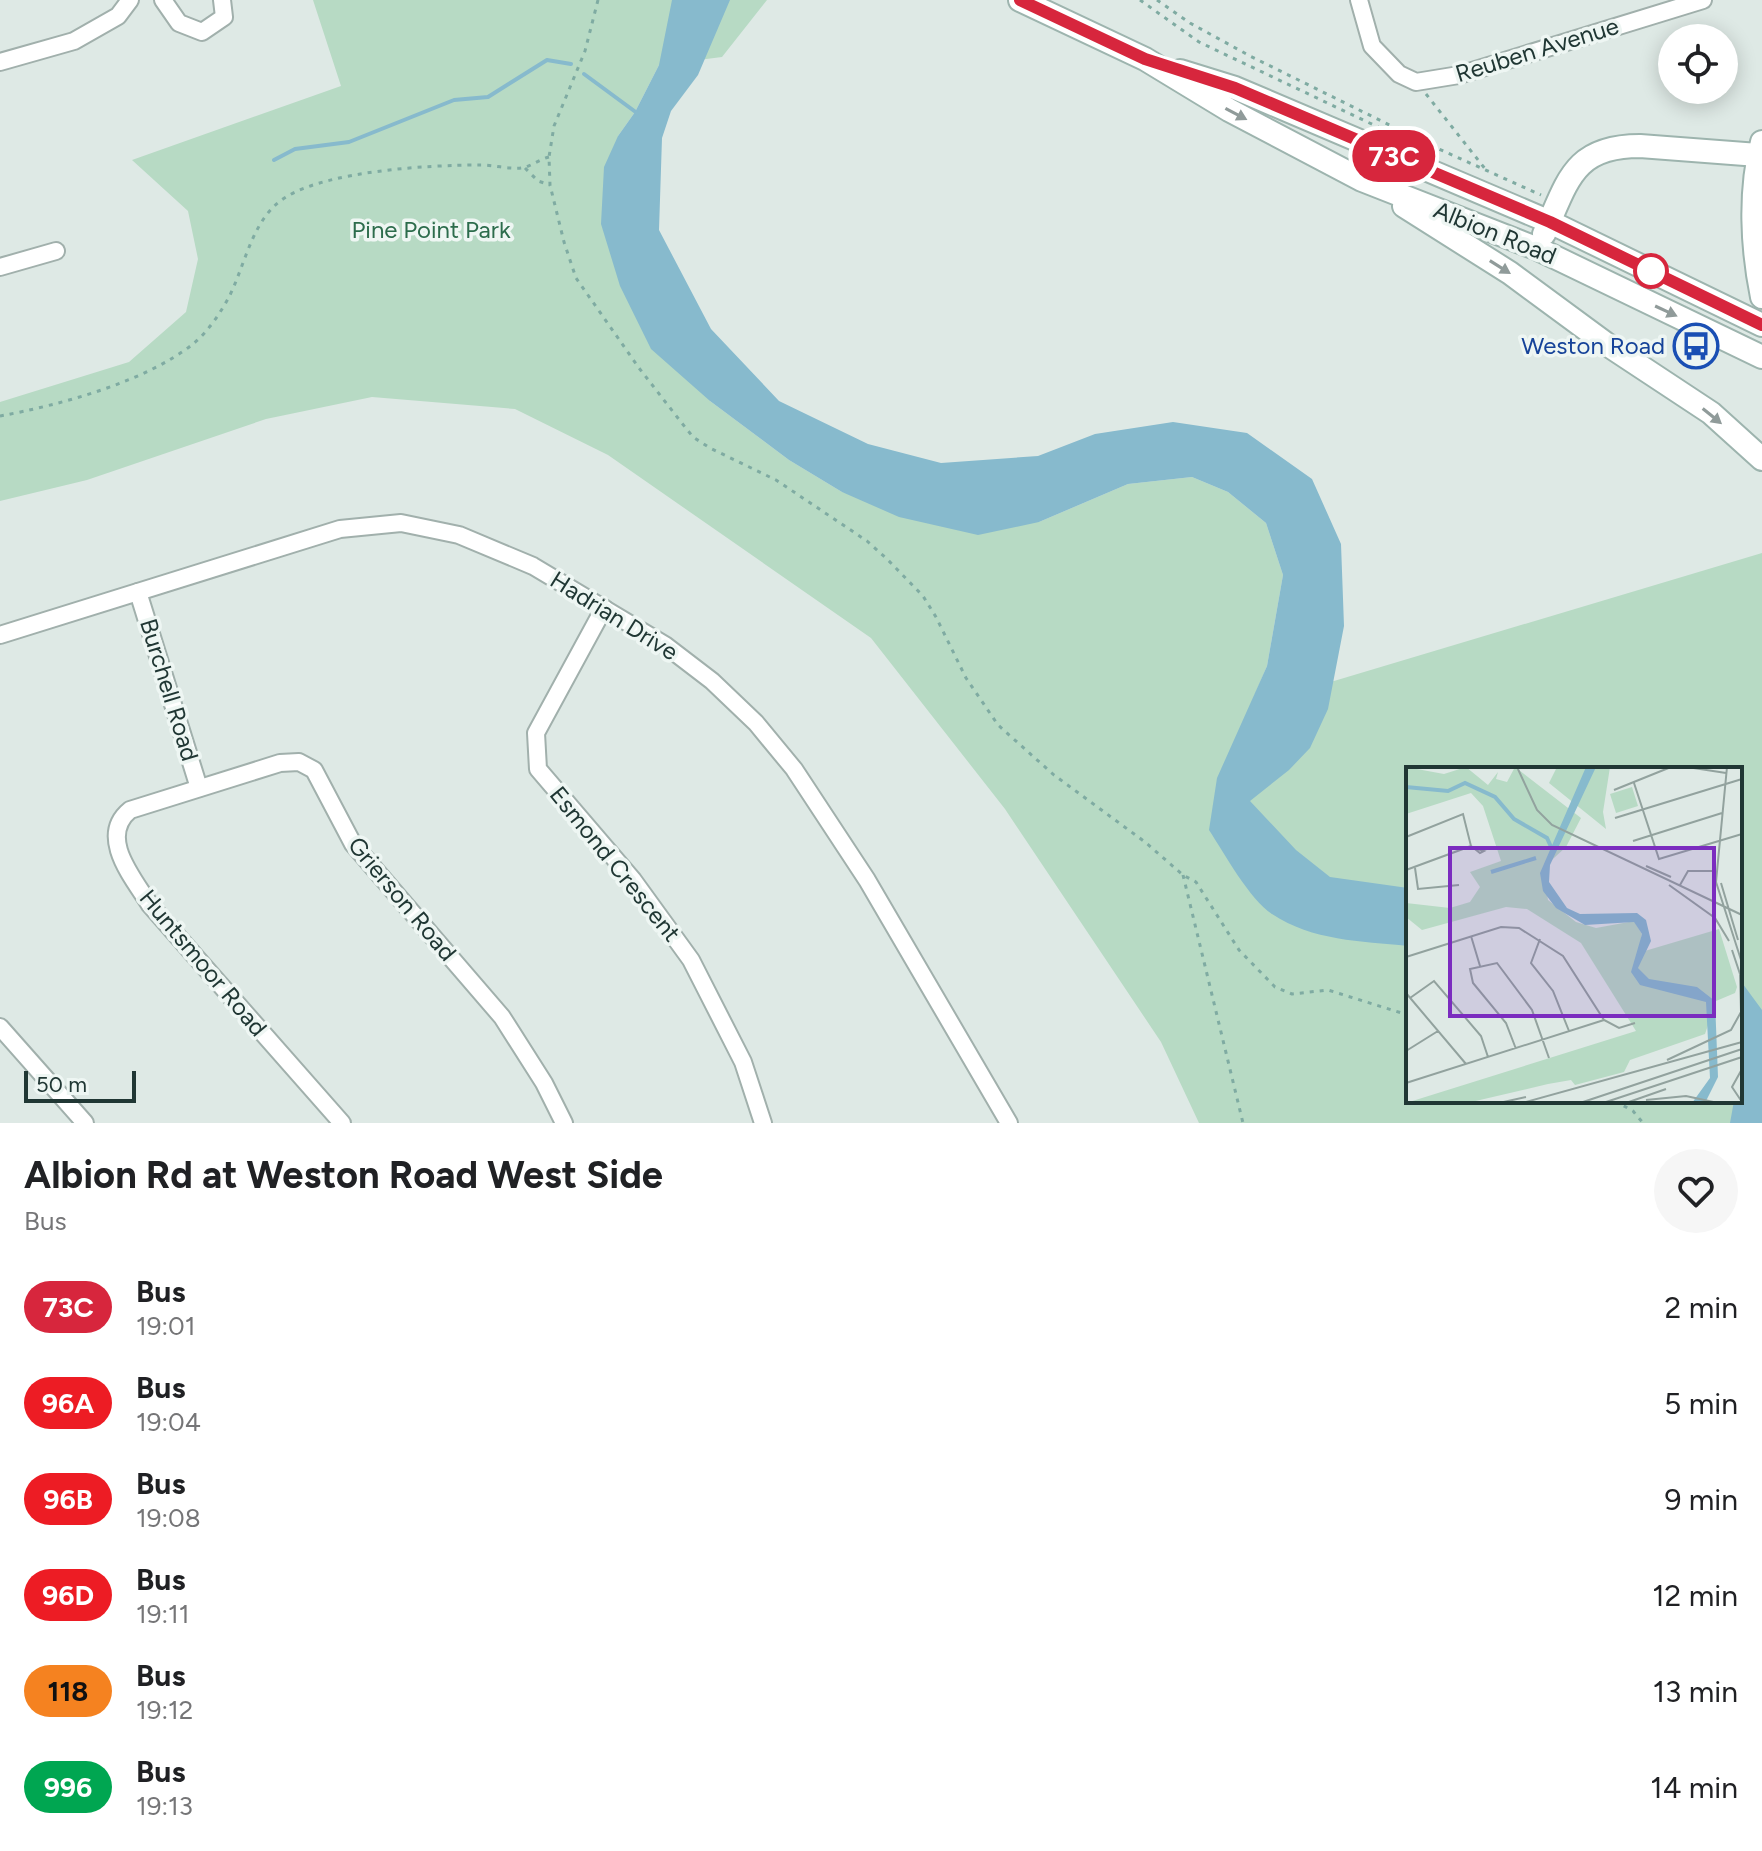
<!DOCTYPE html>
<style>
:root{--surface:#fff;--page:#f6f6f6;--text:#202124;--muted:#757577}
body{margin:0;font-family:Figtree,sans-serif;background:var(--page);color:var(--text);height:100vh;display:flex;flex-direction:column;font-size:30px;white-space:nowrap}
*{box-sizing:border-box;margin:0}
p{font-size:26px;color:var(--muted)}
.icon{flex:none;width:44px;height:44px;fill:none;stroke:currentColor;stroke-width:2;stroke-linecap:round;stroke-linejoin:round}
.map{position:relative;height:1123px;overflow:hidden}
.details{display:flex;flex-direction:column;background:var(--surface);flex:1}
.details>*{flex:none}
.badge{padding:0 16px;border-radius:26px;font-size:28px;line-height:52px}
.tools{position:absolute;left:1658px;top:24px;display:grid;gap:16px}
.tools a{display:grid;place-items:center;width:80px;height:80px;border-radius:50%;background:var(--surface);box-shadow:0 4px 20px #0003;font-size:40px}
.scale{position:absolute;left:24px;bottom:20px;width:112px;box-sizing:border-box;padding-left:8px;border:4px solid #203734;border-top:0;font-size:22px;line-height:28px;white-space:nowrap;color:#203734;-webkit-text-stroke:6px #eef6f3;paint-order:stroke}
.map>.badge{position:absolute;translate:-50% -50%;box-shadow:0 0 0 4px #fff}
.round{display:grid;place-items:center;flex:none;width:84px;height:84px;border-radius:42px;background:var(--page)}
.overview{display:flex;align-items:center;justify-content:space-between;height:136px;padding:0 24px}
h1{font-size:38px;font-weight:700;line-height:60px}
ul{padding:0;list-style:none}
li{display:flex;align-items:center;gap:24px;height:96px;padding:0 24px}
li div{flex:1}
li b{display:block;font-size:30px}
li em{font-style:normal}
li .badge{min-width:88px;font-weight:700;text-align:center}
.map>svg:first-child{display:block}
.green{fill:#b7dac4;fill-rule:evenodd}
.water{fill:#87bacd}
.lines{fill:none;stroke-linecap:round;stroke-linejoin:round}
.stream{stroke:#87bacd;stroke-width:4}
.minor-casing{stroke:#a1b0ac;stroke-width:20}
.secondary-casing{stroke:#9db4ae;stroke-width:26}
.path{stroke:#7faba2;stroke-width:3;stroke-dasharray:4 6;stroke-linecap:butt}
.minor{stroke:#fff;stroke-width:16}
.secondary{stroke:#fff;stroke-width:22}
.oneway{fill:#909b9a}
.line-casing{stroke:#fff;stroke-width:18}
.line{stroke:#d7263d;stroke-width:12}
.stop-dot{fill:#fff;stroke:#d7263d;stroke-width:4}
.labels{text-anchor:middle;stroke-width:7;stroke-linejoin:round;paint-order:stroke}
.street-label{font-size:24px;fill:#203734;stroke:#eef6f3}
.park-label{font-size:24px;fill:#2c6c4c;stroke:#eef6f3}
.transit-label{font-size:24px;fill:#164399;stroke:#eef6f3;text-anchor:end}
.inset-river{fill:none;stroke:#87bacd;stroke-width:4}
.inset-road{fill:none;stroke:#92a29e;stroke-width:2}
.view{fill:#7b2cbf;fill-opacity:0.15;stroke:#7b2cbf;stroke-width:4}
.inset-edge{fill:none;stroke:#203734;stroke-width:4}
</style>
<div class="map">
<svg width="1762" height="1123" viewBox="0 0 1762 1123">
<rect width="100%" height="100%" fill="#dee9e5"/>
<path class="green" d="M 313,0 L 767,0 L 722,57 L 659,65 L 635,112 L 618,136 L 710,401 L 789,460 L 842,492 L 1039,522 L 1128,484 L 1192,477 L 1228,492 L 1266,523 L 1283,575 L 1267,666 L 1252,701 L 1334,681 L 1762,553 L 1762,1082 L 1754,1123 L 1199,1123 L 1161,1042 L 1005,809 L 871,638 L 608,455 L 515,409 L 372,397 L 266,419 L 87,480 L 0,501 L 0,402 L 129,362 L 186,312 L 198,259 L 188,211 L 132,160 L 341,86 ZM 1408,769 L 1740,769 L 1740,1101 L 1408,1101 Z"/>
<g class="water">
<path d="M 672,0 L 730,0 L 698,75 L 671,111 L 662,138 L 659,230 L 711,329 L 779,401 L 868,444 L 941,463 L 1038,456 L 1095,434 L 1173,422 L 1247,433 L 1312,479 L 1341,544 L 1344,626 L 1328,709 L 1310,748 L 1289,770 L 1250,801 L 1296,850 L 1330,877 L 1408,888 L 1408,946 C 1360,941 1313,941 1272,914 C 1250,900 1224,853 1209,830 L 1217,778 L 1267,666 L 1283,575 L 1266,523 L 1228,492 L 1192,477 L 1128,484 L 1039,522 L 978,535 L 899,517 L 842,492 L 789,460 L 710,401 L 651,349 L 620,286 L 601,224 L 604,167 L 618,136 L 635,112 L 659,65 Z"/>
<polygon points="1740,980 1762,1010 1762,1123 1730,1123 1734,1101 1740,1101"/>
</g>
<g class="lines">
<g class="stream">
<polyline points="584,74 637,113"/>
<polyline points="274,160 295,149 349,142 454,100 488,97 547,60 571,64"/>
</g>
<g class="minor-casing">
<g id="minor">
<polyline points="163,0 179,23 202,32 224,17 222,0"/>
<polyline points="1359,0 1372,46 1399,74 1416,82 1459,75 1703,0"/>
<polyline points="0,62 74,41 118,16 130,0"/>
<polyline points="0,267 56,251"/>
<polyline points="138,592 199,788"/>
<polyline points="604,608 536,733 538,769 633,880 691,960 743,1062 763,1123"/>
<polyline points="0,635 340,529 401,523 459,535 533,566 665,645 712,681 756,723 794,769 867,880 1009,1123"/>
<polyline points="0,1027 85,1123"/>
<path d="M 342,1123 L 150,905 C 134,879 97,837 130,810 L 280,763 L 299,762 L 314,770 L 353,844 L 502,1017 L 544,1083 L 564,1123"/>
</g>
</g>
<g class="secondary-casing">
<g id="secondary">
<polyline points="1020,0 1145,59 1229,110 1362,180 1538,249 1762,357"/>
<polyline points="1180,71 1235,88 1550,222 1762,325"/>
<path d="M 1762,142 C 1749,191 1752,248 1762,297"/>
<polyline points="1404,206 1510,273 1605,343 1711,413 1762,459"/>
<path d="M 1544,234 C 1568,181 1573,146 1640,146 L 1758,155"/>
</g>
</g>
<g class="path">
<polyline points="598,0 585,51 554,126 549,157 550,185 564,242 576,278 639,368 681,422 693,437 710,448 776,480 867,541 887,559 923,596 936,617 966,678 998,725 1054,775 1145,842 1183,875 1196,882 1239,950 1275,987 1292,994 1328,990 1408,1015"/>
<polyline points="1140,0 1199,42 1380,128"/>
<polyline points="1157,0 1190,23 1250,56 1430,145 1541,195"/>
<polyline points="1426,94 1486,170"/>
<polyline points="525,168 538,181 550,185"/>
<path d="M 0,416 C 60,405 145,382 193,344 C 208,332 221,312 230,295 C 246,262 253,217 286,197 C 328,171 428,165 478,165 C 492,164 513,171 526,167 C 534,164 541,159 549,157"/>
<polyline points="1183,875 1243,1123"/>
<polyline points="1615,1101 1633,1111 1643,1123"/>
</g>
<use href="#minor" class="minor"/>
<use href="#secondary" class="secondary"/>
</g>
<defs><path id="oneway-solid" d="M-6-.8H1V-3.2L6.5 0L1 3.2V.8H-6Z" transform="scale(2)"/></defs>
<g class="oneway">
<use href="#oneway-solid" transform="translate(1236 114) rotate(28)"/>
<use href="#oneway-solid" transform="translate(1500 267) rotate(32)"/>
<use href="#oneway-solid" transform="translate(1666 311) rotate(25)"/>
<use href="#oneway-solid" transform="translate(1712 416) rotate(39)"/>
</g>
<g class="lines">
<g class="line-casing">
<polyline id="line" points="1020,0 1145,59 1235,88 1550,222 1762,325"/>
</g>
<use href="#line" class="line"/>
</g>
<defs>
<g id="bus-ring" transform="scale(2.3)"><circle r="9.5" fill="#eef6f3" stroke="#1a4fb4" stroke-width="1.5"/><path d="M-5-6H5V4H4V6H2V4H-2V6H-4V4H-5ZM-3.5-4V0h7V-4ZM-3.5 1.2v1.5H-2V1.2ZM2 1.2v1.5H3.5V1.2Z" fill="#1a4fb4"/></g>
</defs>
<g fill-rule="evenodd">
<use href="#bus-ring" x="1696" y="346"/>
</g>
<circle class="stop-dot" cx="1651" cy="271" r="16"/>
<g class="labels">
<g class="street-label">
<text transform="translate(1537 50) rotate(-17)" y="8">Reuben Avenue</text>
<text transform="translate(1495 233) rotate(22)" y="8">Albion Road</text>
<text transform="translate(614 616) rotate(32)" y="8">Hadrian Drive</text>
<text transform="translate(169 690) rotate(73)" y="8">Burchell Road</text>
<text transform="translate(615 864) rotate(51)" y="8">Esmond Crescent</text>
<text transform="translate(402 899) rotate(50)" y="8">Grierson Road</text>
<text transform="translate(203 963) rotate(50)" y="8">Huntsmoor Road</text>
</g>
<g class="park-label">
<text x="431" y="238">Pine Point Park</text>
</g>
<g class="transit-label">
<text x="1665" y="354">Weston Road</text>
</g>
</g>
<g transform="translate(1406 767)">
<rect width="336" height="336" fill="#dee9e5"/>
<path d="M 0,0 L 38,7 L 60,0 L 82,18 L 92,5 L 90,12 L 101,15 L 109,0 L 175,51 L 160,80 L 137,101 L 142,133 L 170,155 L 190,161 L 228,154 L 236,167 L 232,186 L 313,162 L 331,220 L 329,226 L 310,234 L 299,267 L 224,293 L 218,305 L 169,318 L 165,313 L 142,317 L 61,336 L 0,336 L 230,264 L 175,176 L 121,142 L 100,140 L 16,163 L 0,150 L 0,136 L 44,141 L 64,135 L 74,120 L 64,105 L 95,94 L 77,39 L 65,26 L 0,47 ZM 151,0 L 204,0 L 197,45 L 200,62 L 143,16 ZM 226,20 L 232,39 L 210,46 L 204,27 Z" fill="#b7dac4"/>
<path d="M 180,0 L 190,0 L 144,98 L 143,115 L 161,141 L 174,147 L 231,146 L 240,153 L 245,174 L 232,201 L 243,212 L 291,220 L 309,234 L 312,310 L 299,336 L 286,336 L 304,311 L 300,235 L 234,218 L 225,205 L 236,167 L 228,155 L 179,158 L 150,141 L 137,124 L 134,106 Z" fill="#87bacd"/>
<path class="inset-river" d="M 0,20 L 42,24 L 59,16 L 89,30 L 108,52 L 141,71 L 146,82M 85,105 L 130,91"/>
<path class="inset-road" d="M 111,0 L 131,43 L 146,58 L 336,148M 281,0 L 320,6M 321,0 L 310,115 L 336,196M 228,16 L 253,92 L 336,67M 208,23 L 265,0M 209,51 L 336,12M 0,70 L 57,47 L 65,79 L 0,103M 227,74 L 316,46M 65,79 L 74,86 L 78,84 L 68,81M 240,99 L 265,110M 9,101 L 12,122 L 53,118M 315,116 L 332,173M 263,118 L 309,151 L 323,174M 274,118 L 282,104 L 307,104M 65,169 L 74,199M 134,172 L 125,196 L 147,224 L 163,264M 326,183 L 336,213M 0,190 L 95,160 L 113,161 L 157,189 L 198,253 L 213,261 L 229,256M 0,226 L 60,297M 4,231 L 28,214 L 75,269 L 82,290M 110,282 L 100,256 L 67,216 L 64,202 L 91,196 L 126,243 L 143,291M 0,284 L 32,264M 261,293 L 325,263 L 335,245 L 334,208M 336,302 L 326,320 L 336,335M 0,316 L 198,253M 240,333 L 280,329 L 312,336M 93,336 L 120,330M 116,336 L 336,275M 174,336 L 336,282M 197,336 L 336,290M 220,336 L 260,322"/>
<path class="view" d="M 44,81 L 308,81 L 308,249 L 44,249 Z"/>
<rect width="336" height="336" class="inset-edge"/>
</g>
</svg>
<div class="tools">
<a><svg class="icon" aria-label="locate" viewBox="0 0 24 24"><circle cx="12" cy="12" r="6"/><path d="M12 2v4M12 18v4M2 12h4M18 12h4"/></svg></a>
</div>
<div class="scale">50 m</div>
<b class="badge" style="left:1394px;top:156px;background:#d7263d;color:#fff">73C</b>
</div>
<section class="details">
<div class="overview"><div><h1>Albion Rd at Weston Road West Side</h1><p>Bus</p></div><a class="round"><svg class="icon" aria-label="heart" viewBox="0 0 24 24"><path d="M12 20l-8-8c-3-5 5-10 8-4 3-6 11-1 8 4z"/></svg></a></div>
<ul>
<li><span class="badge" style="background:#d7263d;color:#fff">73C</span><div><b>Bus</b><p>19:01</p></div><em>2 min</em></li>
<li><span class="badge" style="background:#ed1c24;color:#fff">96A</span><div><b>Bus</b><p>19:04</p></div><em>5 min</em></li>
<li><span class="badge" style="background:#ed1c24;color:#fff">96B</span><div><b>Bus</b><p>19:08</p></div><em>9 min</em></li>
<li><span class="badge" style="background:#ed1c24;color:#fff">96D</span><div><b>Bus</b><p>19:11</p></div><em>12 min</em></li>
<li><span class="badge" style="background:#f58220;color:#111">118</span><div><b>Bus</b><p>19:12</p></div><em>13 min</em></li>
<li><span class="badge" style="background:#00a651;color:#fff">996</span><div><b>Bus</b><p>19:13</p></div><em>14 min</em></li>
</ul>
</section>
